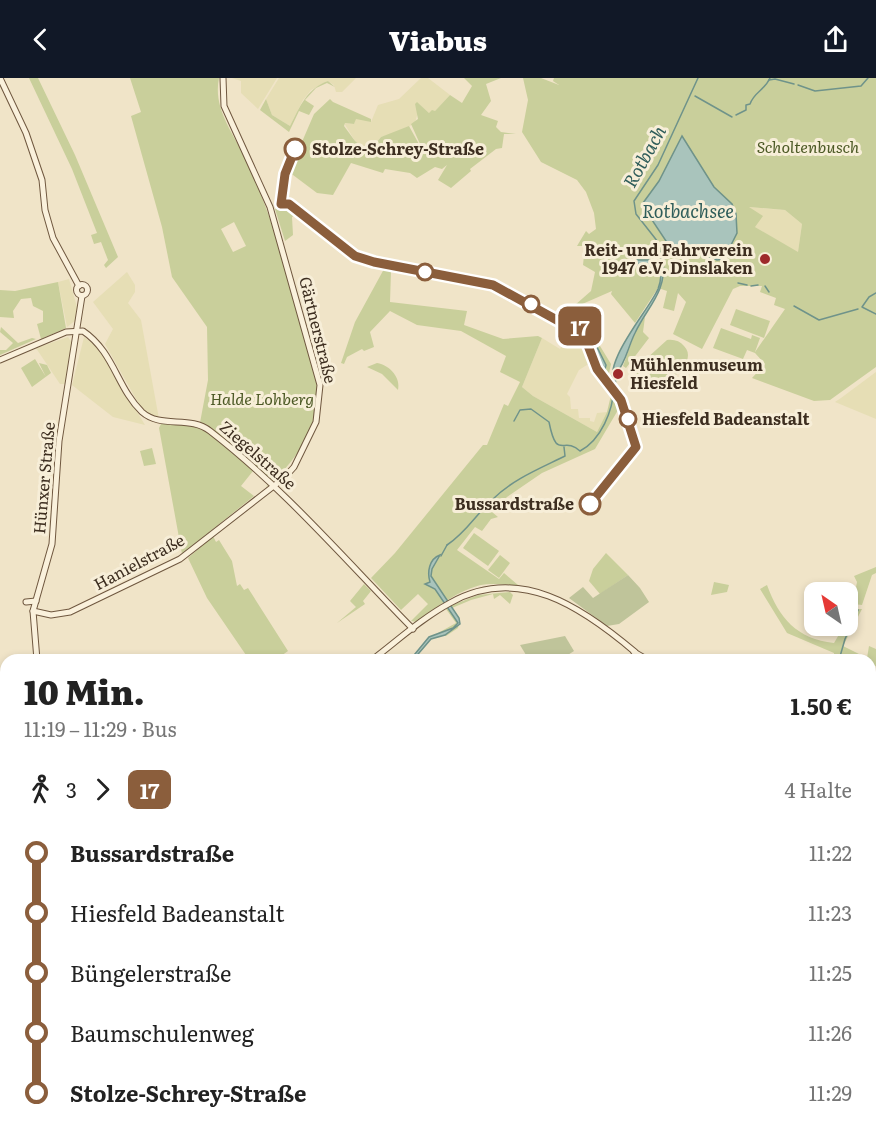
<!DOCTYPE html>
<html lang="de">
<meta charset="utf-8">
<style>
:root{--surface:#fff;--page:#f6f6f6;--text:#222;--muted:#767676;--accent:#111827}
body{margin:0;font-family:Literata,serif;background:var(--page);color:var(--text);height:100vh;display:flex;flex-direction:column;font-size:22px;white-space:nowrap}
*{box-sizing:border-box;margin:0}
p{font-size:20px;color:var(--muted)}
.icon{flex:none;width:33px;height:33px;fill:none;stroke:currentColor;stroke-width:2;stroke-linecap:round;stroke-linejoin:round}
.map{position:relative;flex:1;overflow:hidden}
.side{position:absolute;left:0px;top:576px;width:876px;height:482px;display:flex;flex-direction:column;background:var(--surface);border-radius:18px 18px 0 0;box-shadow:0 3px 9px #0003}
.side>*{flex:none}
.badge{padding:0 12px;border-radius:9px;font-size:21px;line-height:39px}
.needle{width:39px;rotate:326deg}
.fabs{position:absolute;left:804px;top:504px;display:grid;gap:12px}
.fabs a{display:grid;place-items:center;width:54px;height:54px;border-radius:12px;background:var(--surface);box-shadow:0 3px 9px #0003;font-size:30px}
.map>.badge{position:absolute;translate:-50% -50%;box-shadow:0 0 0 3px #fff}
.legs{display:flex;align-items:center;gap:9px;height:66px;padding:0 24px;font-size:20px}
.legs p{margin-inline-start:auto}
.summary{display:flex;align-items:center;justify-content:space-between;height:102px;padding:0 24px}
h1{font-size:33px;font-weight:800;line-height:45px}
ul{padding:0 24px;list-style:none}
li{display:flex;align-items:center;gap:21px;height:60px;font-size:22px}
li i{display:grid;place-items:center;width:9px;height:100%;margin:0 8px;background:currentColor}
li i::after{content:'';width:15px;height:15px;margin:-8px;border:4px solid;border-radius:50%;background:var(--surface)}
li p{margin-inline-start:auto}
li:first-child i{background:linear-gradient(#0000 50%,currentColor 0)}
li:last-child i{background:linear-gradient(currentColor 50%,#0000 0)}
header{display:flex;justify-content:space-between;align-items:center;height:78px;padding:0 24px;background:var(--accent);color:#fff;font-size:27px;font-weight:800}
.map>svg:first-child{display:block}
.farmland{fill:#e6deb5}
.green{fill:#c9cf9b;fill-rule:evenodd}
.cemetery{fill:#bfc49a}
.water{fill:#a9c4bc;stroke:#6f938a;stroke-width:1.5}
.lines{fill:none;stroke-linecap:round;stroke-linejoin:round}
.stream{stroke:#6f938a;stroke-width:1.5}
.secondary-casing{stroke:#6f573f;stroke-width:7}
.primary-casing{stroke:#5b4430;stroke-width:8}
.secondary{stroke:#faf1dc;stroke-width:5}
.primary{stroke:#f3d9a0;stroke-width:6}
.rail-casing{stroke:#3d2e20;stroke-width:4}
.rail{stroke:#f7eed8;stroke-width:1.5;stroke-dasharray:4.5;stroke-linecap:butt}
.line-1-casing{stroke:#fff;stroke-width:14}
.line-1{stroke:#8b5e3c;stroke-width:9}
.stop-1-dot{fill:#fff;stroke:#8b5e3c;stroke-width:3}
.poi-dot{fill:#9e2a2b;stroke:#f7eed8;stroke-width:2}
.labels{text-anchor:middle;stroke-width:6;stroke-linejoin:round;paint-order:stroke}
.park-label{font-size:16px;font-style:italic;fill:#4d5a26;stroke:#f7eed8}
.stop-label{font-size:16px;font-weight:bold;fill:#3d2e20;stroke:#f7eed8;text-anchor:start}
.poi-label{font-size:16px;font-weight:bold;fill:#3d2e20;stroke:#f7eed8;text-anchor:end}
.street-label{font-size:16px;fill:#3d2e20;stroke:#f7eed8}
.water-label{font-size:18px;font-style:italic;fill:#2f5d5a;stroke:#f7eed8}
</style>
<header><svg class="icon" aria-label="back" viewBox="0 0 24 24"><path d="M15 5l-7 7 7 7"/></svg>Viabus<svg class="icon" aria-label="share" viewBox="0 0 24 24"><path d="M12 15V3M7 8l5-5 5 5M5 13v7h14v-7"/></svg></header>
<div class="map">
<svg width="876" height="1057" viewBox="0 0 876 1057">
<rect width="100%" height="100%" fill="#f0e4c8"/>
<g class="farmland">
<polygon points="232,0 277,0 258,31 241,15 241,3"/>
<polygon points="279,0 356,0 342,14 336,14 334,7 328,3 311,12 303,22 290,48 272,37 266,21"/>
<polygon points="421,0 428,0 450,17 435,33 429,35 419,26 415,26 418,34 415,45 399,54 381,59 369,74 355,63 344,45 354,46 355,41 361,40 371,44 378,27 399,21"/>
<polygon points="748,129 785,132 802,146 798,175 755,149"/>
<polygon points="127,194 135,207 135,214 128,225 141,242 159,341 149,337 140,328 105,266 113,251 93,224"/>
<polygon points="69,201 77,229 76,242 67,249 58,204"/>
<polygon points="571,253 581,259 590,285 579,292 567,316 570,319 571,331 578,331 579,340 590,340 590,343 594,344 597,335 607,334 597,354 533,318 522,309 542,260 560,271"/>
<polygon points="68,259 72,265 65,306 60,306 36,270"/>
<polygon points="84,259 99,270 145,347 113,339 72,307"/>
<polygon points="876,294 876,341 835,324 841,320"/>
<polygon points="876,871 876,941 873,937 870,939 870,878"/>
<polygon points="876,1005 876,1057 813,1055 815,1052 870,1052 870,1010"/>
</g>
<g class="green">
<polygon points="29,0 38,0 75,77 118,179 106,190 104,187 108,182 101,164 94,166 91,157 97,155 72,91"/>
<path d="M 130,0 L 219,0 C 213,29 231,52 243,76 C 280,151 297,235 319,315 C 315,354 296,384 266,409 L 268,405 L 253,393 L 241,408 L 254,418 L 182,476 L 159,350 L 161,346 L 186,346 L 199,350 L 208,302 L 207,249 L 172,199 L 162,149 L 131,38 L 141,34 ZM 234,144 L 246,168 L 233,174 L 221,151 Z"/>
<polygon points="464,0 501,0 486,6 491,23 481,37 498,43 496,49 501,54 516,56 504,56 502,70 496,71 470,91 471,93 451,110 438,102 447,87 442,91 435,89 417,100 410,95 385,91 383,95 351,85 333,117 317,115 289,94 314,36 330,21 333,24 371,41 371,44 356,41 354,46 345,45 344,48 355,63 369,74 381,59 409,48 425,77 411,46 418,41 415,26 417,24 429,35 432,32 435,33 450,17 462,25 472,8"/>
<path d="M 523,0 L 541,0 L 559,7 L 553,3 L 554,0 L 876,0 L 876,289 L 830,322 L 814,323 L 752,300 L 765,286 L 755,275 L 747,272 L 743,281 L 713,270 L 721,250 L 751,261 L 752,257 L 760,260 L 755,274 L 785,231 L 774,227 L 776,220 L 760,214 L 762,208 L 740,208 L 733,211 L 702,271 L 673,256 L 686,224 L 678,215 L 674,233 L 663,230 L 667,213 L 658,210 L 635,245 L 611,216 L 612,213 L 580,227 L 589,250 L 611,286 L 609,295 L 604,297 L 606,287 L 592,259 L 589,261 L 575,227 L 591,213 L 595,194 L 583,187 L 585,168 L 577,168 L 586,153 L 589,156 L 596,151 L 594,135 L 586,114 L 577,102 L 541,84 L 522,54 L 528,22 ZM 749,129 L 785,132 L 802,146 L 798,174 L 755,149 L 763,138 Z"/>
<path d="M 328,3 L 335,9 L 327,5 L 316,10 L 305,22 L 314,28 L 309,37 L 299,33 L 289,54 L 260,32 L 266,21 L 272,37 L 290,48 C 300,29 306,11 328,3 Z"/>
<polygon points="281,128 287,128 305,142 295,137 292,139 293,157 285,163 275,131"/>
<path d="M 384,191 L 391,193 L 390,224 L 467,233 L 464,247 L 503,261 L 538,258 L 542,260 L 522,309 L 533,318 L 597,354 L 607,334 L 612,313 L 621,327 L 595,371 L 542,395 L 507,419 L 492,434 L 498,439 L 491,441 L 482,453 L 475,449 L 457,472 L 499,501 L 504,495 L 518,507 C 508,507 499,506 489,506 C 465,507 435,530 417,544 L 411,543 L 428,526 L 418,516 L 401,532 L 371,500 L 395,475 L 483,367 L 487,367 L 504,326 L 508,328 L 520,304 L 500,294 L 506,278 L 461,253 L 417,247 L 390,233 L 370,254 L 374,269 L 364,273 L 362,271 L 347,279 L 344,286 L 341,285 L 355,244 Z"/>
<polygon points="58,204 66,250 41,261 37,246 43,244 43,233 33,228 31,220 21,221 13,233 14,240 0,239 0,212 15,213"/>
<polygon points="736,231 770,243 764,260 730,247"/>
<polygon points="645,239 643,254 649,260 626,290 623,288 636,252"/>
<polygon points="1,249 18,265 32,260 36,261 0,277 0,272 6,272 13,265 0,254"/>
<path d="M 667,262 C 674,261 680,263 684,268 C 699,284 668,303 657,312 C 640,315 639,303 635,291 Z"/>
<polygon points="35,281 46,299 39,285 47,287 51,295 32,309 21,290"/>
<path d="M 377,285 C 390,287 401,300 398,312 L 382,296 L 367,289 Z"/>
<polygon points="152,370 156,386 144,388 140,373"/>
<polygon points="474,455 499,473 488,488 463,470"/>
<polygon points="213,458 216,464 219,462 232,483 237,508 240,506 244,512 248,510 288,573 281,578 290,582 252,582 248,580 207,520 188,480"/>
<polygon points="606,475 628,497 600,516 589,503 593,491"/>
<polygon points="500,477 510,485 499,500 488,492"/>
<polygon points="876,489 876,495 872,497 862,527 853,526 857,504 854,498"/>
<polygon points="714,504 729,507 727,514 711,517"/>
<polygon points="364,506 371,513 363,523 365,526 337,545 356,529 350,523"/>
<path d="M 767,507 C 779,540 797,561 834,565 L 844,548 L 848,548 L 853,531 L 862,531 L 843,568 L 867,580 L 869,568 L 876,571 L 876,588 L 870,587 L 870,582 L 842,580 L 841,582 L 834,582 L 834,575 L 787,555 L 760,511 Z"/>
<polygon points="510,514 513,517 510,526 500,517 494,521 493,516 471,522 452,530 460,541 458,550 446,558 438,555 456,545 446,531 450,528 478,517"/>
<polygon points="876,744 876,791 870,791 870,749"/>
<polygon points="873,841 876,843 876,871 870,878 870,843"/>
<polygon points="872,962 876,968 876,995 870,1000"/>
<polygon points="133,1052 201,1052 205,1054 204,1057 125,1057"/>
<polygon points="382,1052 490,1052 510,1057 488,1057 460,1052"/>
<polygon points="624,1052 672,1052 678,1057 627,1057"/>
<polygon points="690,1052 772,1052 779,1057 696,1057"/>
</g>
<g class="cemetery">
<polygon points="628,497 640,510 649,524 619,546 607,548 569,520 583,509 593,520"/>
<polygon points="565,558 574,573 560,582 529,582 520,567"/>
</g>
<g class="water">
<polygon points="682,58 714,109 732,126 736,136 737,155 724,181 717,182 698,174 672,172 644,130 643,125 659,103"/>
<polygon points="637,182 654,182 654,194 640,196"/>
<path d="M 660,183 L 663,183 C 667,214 647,229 635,255 C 628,269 626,284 616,296 L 615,311 C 600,285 648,234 658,211 C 662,201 661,193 660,183 Z"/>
<polygon points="592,259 606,287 604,295 589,263"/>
<path d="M 440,477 L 432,491 L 431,498 L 459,540 L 460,546 L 445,557 L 431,561 L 413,582 L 410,582 L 429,559 L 453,550 L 458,545 L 435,511 L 425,506 L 430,504 C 427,494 429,481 440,477 Z"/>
</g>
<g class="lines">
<g class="stream">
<polyline points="769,2 775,1 794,6"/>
<polyline points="798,7 815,13 861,8 868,0"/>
<polyline points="695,18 732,39"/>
<path d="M 736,37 L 746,32 L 746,27 L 750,26 C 754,14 765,12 770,0"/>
<polyline points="662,185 658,164 636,136 634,123 658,87 698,0"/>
<polyline points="738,205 747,207"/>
<polyline points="751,208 758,207"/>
<polyline points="765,208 769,214"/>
<polyline points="876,215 869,219 862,229 876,236"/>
<polyline points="794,228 819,242 858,231"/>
<path d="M 514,343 L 520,332 L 531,331 L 549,344 C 557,384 563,357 580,373 C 601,362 613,333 614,309"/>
<path d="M 447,467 C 466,455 477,435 493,421 C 513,401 541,390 565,378 L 564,369"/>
<polyline points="441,478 447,467"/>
<polyline points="839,582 845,561 858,532"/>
<polyline points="0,1049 6,1048"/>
<polyline points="447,1054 447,1057"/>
</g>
<g class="secondary-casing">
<g id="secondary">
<polyline points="0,0 26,55 42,102 45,132 53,160 79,208"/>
<circle cx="82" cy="212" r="5.5"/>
<path d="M 0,282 L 66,254 L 83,253 C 114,274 117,310 142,334 C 161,351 190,337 210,353 C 285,411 347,484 413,551"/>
<polyline points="26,524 36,523"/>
<polyline points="33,533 51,537 70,534 180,481 284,400 294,389 316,344 320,307 270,129 224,28 223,0"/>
<polyline points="634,574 648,582"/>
<polyline points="37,582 33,533 52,466 59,363 82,218"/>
<path d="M 372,582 C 397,563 422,540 450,525 C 519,486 582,529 635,574"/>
<polyline points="870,642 876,643"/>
<polyline points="0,816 6,816"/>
<polyline points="115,1052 118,1057"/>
<polyline points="505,1052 520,1057"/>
</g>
</g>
<g class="primary-casing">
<g id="primary">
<polyline points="870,1005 876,1000"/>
<polyline points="797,1057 805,1052"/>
</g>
</g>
<use href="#secondary" class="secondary"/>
<use href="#primary" class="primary"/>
<g class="rail-casing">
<g id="rail">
<polyline points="0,763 6,763"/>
<polyline points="870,797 876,797"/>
</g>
</g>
<use href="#rail" class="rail"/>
</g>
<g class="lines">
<g class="line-1-casing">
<polyline id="line-1" points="295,71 285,96 281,126 289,126 355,178 374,184 493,207 564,246 579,244 597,291 621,322 636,369 590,426"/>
</g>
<use href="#line-1" class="line-1"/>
</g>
<g class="stop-1-dot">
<circle cx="295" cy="71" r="10"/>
<circle cx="425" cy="194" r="8"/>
<circle cx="531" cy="226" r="8"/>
<circle cx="628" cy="341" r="8"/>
<circle cx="590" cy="426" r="10"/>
</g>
<g class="poi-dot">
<circle cx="765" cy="181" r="6"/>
<circle cx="618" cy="296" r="6"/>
</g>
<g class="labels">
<g class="park-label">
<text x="808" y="75">Scholtenbusch</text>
<text x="262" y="327">Halde Lohberg</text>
</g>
<g class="stop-label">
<text x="312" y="77">Stolze-Schrey-Straße</text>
<text x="642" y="347">Hiesfeld Badeanstalt</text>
<text x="574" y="432" text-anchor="end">Bussardstraße</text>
</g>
<g class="poi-label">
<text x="753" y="178">Reit- und Fahrverein<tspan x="753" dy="18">1947 e.V. Dinslaken</tspan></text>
<text x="630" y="293" text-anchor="start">Mühlenmuseum<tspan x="630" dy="18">Hiesfeld</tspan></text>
</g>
<g class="street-label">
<text transform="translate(318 252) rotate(76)" y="6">Gärtnerstraße</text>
<text transform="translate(258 377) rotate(41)" y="6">Ziegelstraße</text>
<text transform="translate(44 400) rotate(-85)" y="6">Hünxer Straße</text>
<text transform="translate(139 484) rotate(-28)" y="6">Hanielstraße</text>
</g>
<g class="water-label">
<text transform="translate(645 79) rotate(-61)" y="6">Rotbach</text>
<text x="688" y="140">Rotbachsee</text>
</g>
</g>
</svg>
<div class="fabs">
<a><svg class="needle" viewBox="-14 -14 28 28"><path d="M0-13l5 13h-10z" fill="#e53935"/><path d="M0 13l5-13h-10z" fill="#767676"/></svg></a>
</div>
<b class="badge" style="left:580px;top:248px;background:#8b5e3c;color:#fff">17</b>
<section class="side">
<div class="summary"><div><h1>10 Min.</h1><p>11:19 – 11:29 · Bus</p></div><b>1.50 €</b></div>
<div class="legs"><svg class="icon" aria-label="walk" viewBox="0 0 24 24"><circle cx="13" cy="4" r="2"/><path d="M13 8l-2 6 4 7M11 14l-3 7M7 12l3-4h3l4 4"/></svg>3<svg class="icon" aria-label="forward" viewBox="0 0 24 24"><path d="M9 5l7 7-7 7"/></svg><b class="badge" style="background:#8b5e3c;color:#fff">17</b><p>4 Halte</p></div>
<ul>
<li><i style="color:#8b5e3c"></i><b>Bussardstraße</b><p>11:22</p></li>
<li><i style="color:#8b5e3c"></i><span>Hiesfeld Badeanstalt</span><p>11:23</p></li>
<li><i style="color:#8b5e3c"></i><span>Büngelerstraße</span><p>11:25</p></li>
<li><i style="color:#8b5e3c"></i><span>Baumschulenweg</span><p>11:26</p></li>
<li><i style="color:#8b5e3c"></i><b>Stolze-Schrey-Straße</b><p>11:29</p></li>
</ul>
</section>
</div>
